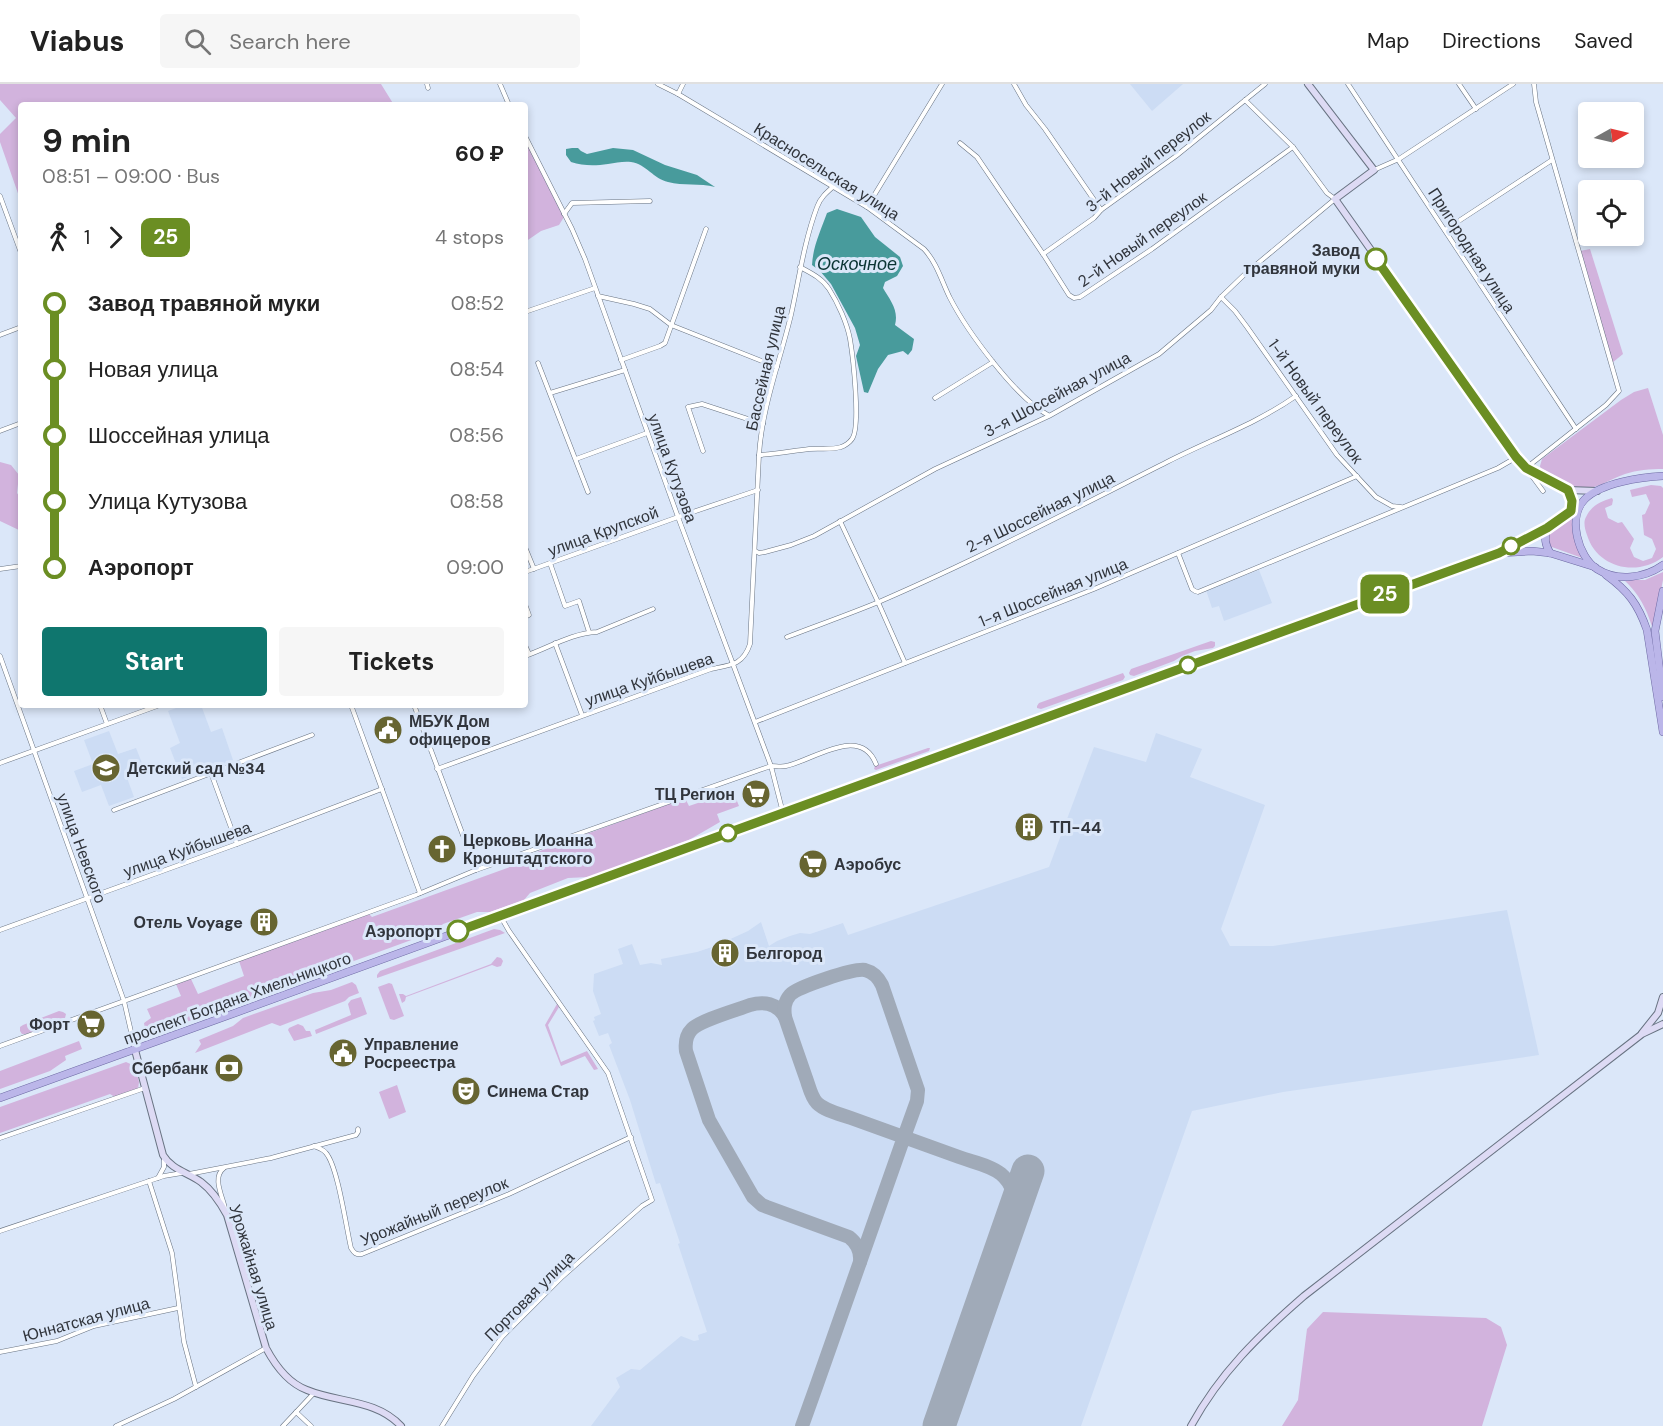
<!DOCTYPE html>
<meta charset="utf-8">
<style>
:root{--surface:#fff;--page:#f6f6f6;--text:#222;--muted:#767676;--line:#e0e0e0;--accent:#0f766e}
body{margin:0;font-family:"DM Sans",sans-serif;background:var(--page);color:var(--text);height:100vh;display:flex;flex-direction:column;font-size:22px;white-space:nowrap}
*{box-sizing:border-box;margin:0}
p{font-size:20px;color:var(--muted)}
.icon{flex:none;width:33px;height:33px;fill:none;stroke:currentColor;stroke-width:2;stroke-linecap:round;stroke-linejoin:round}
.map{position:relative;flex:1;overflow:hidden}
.sheet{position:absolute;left:18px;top:18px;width:510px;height:606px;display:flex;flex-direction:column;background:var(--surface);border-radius:6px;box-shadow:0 3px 9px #0003}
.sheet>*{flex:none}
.badge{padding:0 12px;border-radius:9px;font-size:21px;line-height:39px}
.needle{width:39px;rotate:82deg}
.controls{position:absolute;left:1578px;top:18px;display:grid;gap:12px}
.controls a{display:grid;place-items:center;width:66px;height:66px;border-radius:6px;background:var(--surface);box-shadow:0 3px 9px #0003;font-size:30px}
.map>.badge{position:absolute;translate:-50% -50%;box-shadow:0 0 0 3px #fff}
.legs{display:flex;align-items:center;gap:9px;height:66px;padding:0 24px;font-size:20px}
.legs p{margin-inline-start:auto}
.summary{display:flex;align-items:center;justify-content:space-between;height:102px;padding:0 24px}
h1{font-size:33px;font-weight:700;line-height:45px}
.primary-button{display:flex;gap:12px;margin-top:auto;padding:12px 24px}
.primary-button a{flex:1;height:69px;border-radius:6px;background:var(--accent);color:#fff;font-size:24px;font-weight:700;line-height:69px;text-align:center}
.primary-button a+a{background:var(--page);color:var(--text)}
ul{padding:0 24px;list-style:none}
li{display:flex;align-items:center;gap:21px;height:66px;font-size:22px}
li i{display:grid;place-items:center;width:9px;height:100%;margin:0 8px;background:currentColor}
li i::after{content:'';width:15px;height:15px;margin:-8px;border:4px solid;border-radius:50%;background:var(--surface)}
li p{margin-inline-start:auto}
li:first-child i{background:linear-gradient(#0000 50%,currentColor 0)}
li:last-child i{background:linear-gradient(currentColor 50%,#0000 0)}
header{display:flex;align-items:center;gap:36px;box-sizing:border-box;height:84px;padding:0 30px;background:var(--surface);border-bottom:2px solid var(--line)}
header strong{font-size:28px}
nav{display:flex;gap:33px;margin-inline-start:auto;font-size:21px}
.search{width:420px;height:54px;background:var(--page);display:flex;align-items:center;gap:15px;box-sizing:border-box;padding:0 21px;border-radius:6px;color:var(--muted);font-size:22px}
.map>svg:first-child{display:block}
.built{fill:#ccdcf4}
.green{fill:#d2b3dd}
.water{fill:#489b9c}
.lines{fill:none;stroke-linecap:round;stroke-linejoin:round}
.taxiway{stroke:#a0aab8;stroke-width:14}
.runway{stroke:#a0aab8;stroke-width:33}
.street-casing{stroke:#687382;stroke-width:5}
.secondary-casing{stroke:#687382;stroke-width:8}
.primary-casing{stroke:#6d69a3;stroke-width:8}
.street{stroke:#fff;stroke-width:4}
.secondary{stroke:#dddaf4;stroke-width:6}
.primary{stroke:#bbb6e9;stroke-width:7}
.line-1-casing{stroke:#fff;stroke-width:14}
.line-1{stroke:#6b8e23;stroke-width:9}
.stop-1-dot{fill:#fff;stroke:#6b8e23;stroke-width:3}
.labels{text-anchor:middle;stroke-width:6;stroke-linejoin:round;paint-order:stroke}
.street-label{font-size:16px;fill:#31353c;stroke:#dbe7f9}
.stop-label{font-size:16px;font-weight:bold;fill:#31353c;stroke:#dbe7f9;text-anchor:end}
.poi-label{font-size:16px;font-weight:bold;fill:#31353c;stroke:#dbe7f9;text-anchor:start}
.water-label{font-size:18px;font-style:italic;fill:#0b3434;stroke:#dbe7f9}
</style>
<header>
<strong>Viabus</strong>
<div class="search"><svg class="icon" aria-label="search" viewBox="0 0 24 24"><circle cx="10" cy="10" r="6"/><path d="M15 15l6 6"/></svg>Search here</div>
<nav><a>Map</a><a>Directions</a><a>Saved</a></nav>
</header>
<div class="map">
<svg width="1663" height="1342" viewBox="0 0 1663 1342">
<rect width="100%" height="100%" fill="#dbe7f9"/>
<g class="built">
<polygon points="1130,0 1183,0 1152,27"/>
<polygon points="1259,486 1272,519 1224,537 1219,522 1212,524 1206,506"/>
<polygon points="184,621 201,621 211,648 222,644 233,676 182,695 170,664 180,659 168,627"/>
<polygon points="109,647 118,670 136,664 144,684 126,691 134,713 109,722 101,701 82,708 74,687 93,680 84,656"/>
<polygon points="1156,649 1202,665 1190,693 1265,721 1221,845 1230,862 1273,862 1507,826 1539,971 1283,1008 1192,1027 1081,1342 591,1342 620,1303 616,1294 631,1285 640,1286 681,1252 694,1257 699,1256 698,1251 707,1248 678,1160 680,1159 660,1099 656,1100 630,1016 609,961 612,959 608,949 599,952 593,937 595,936 594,933 601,930 593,907 594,890 623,880 618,865 632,860 640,881 651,879 662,881 661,875 697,868 715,862 748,847 761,838 769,862 777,857 790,852 800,849 810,850 843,839 848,851 1049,783 1094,663 1146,678"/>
</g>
<g class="green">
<polygon points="0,0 381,0 394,21 21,21 21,118 0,58 0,50 16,34 0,16"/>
<polygon points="525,53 564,133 559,141 541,147 525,158"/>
<polygon points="1590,165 1623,270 1612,279 1580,167"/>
<path d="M 1648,304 L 1663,351 L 1663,385 C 1650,385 1637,386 1625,390 C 1608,396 1590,410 1571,403 C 1561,399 1551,392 1541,387 L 1540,382 L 1542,375 L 1621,316 L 1634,308 Z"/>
<polygon points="0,378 11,381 19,391 17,409 21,415 21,447 0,437"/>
<path d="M 1651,401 L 1661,402 L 1663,404 L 1663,473 C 1637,493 1597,484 1587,451 C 1585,445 1583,438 1586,433 C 1591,422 1601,417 1612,414 L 1613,416 L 1612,421 L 1605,424 L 1608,434 L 1618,439 L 1622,438 L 1634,455 L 1630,464 L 1634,473 L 1643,477 L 1652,474 L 1656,465 L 1652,455 L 1644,451 L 1642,431 L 1645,430 L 1650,419 L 1646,410 L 1632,413 L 1630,406 Z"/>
<path d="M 1572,432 C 1571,449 1575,461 1585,475 L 1549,462 L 1548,451 Z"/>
<path d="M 1663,488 L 1663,496 L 1653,545 C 1646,524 1640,511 1624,496 L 1645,496 Z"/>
<polygon points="1211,557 1215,558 1215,562 1213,564 1195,567 1182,572 1174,577 1134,592 1130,591 1129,589 1131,585"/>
<polygon points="1123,589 1125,593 1123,596 1041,625 1037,624 1037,622 1039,619"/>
<polygon points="928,664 930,664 929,667 876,686 874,685 875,682"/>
<polygon points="733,707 739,722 717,730 720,738 689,756 589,793 568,794 530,809 524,816 490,828 477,828 443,840 436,847 151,951 146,950 144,939 151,934 147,925 181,912 176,900 191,895 198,910 244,892 239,877 369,830 372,833 529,776 529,771 685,714 689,722"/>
<polygon points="494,845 500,846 505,849 377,894 377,891 380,887"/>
<polygon points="497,873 501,874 503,877 501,882 497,883 492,881 406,913 405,917 402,919 399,910 403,910 406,912 491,880"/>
<polygon points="352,898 356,901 359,909 349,913 345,917 280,942 272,939 195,969 201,960 199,956 233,942 243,934 313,909 331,906"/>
<polygon points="389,899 392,900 404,932 394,936 390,935 378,903"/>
<polygon points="361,913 367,930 316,950 315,946 351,931 348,920 351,916"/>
<polygon points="557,920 559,923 548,941 561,978 587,967 598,985 594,986 585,972 561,982 545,941"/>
<polygon points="59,927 63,928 66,930 65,934 62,937 26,950 22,950 20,947 20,943 23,941"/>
<polygon points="298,940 303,942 306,947 310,947 312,952 294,957 288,946 289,944"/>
<polygon points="79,957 82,965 65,972 66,976 50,987 0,1005 0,987"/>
<polygon points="126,978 135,982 139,998 138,1005 115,1013 110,1010 0,1049 0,1023"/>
<polygon points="397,1001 406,1028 389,1035 379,1008"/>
<polygon points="1323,1228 1486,1234 1501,1243 1507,1261 1482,1342 1282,1342 1298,1316 1307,1245"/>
</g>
<g class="water">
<path d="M 572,64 L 578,64 L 581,67 L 587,70 L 613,64 L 633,66 L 665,81 L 697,91 L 715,103 C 700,99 683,102 668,98 C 654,95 646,80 631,78 C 623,77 616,79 608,80 C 595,82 583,82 571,78 L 566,71 L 566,65 Z"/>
<path d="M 837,125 L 861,133 L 875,153 L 900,173 L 903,182 L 897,192 L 885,198 L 883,204 C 890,216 899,226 895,241 L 914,255 L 912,266 L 908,271 L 903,267 L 888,271 L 878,285 L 868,309 L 864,308 L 856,272 L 860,261 L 855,244 L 831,200 L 820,187 L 812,181 C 813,162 821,146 827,129 Z"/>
</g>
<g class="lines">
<g class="taxiway">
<path d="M 785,933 C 777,919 764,917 750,921 C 737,926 701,936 692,945 C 686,951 685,959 686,967 L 709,1036 L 753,1113 L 762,1121 L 767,1123 L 849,1153 C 858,1160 861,1168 860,1178"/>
<path d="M 802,1342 L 816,1303 L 904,1053 L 917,1017 L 918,1006 L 882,901 C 878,893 873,888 865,886 C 854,884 797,903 790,911 C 784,918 784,925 785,933 C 792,954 799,974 806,994 C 809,1002 811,1013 817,1019 C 825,1027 840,1030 851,1034 C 887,1047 923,1060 959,1073 C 972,1078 990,1081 1001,1090 C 1013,1100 1015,1113 1014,1127"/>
</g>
<polyline class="runway" points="939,1342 1028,1087"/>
<g class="street-casing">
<g id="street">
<polyline points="427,0 428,4"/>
<polyline points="500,0 509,21"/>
<path d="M 658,0 L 678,10 L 867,123 L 924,165 C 937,179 942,198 950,214 C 967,247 1016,314 1048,331"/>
<polyline points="1014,0 1026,21 1045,45 1101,126"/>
<polyline points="1348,0 1576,345"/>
<polyline points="1459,0 1476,25"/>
<polyline points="1534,0 1536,18 1619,307 1606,321 1526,384 1543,407"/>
<polyline points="678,10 683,0"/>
<polyline points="525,52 572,145 585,175 678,433 771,682 783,729"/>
<polyline points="960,59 977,73 1043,170 1069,211 1074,214 1080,213 1152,165 1293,63"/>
<polyline points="1374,86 1399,75 1513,0"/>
<polyline points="0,112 21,169"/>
<polyline points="867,123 942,0"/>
<polyline points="564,130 572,119 650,117"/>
<polyline points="1445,146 1552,76"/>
<polyline points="1043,170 1094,134 1101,126 1176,72 1265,0"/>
<polyline points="598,212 634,220 650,225 671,241 777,283"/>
<polyline points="1221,213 1235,227 1247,243 1337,371 1376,413 1392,422 1401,423"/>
<polyline points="525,228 595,204"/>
<polyline points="0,251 21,243"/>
<polyline points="621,276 660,262 665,259 706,145"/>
<polyline points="538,279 588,408"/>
<polyline points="550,309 625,286"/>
<polyline points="935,314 993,278"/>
<polyline points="0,347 21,339"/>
<polyline points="703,367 688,323 702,320 763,340"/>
<path d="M 759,371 C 777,370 792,367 809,365 C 819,364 832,366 841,363 C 845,362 850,358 852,355 C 861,343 853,273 850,255 C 847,239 838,219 829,205 C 822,194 811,189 800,183"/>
<polyline points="576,375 647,349"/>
<polyline points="840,437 878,518 905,579"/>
<polyline points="525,463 534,485"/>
<polyline points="755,467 759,469 765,468 791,461 814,452 935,385 1049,332 1159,270 1211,226 1221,213 1245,190 1335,115 1327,109 1293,63 1245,16"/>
<polyline points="1178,469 1192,505 1195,507 1198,508 1498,384 1517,373"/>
<polyline points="550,479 565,522 579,517 589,548"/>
<polyline points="0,485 21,482"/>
<polyline points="525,488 678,433 758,406"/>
<polyline points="525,520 529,531 525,533"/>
<path d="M 787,553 C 818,541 850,530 881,517 C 978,475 1072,426 1167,378 C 1210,356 1256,340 1296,312"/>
<polyline points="555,559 582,631"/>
<polyline points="525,561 529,570"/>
<polyline points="0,572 124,917 135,965"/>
<path d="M 525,572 C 548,564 572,549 597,548 L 653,525"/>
<polyline points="100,621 107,640"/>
<polyline points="351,621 420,809"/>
<polyline points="414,621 476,786"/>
<polyline points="755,638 1094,505 1357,392"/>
<polyline points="0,679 160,621"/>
<path d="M 437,685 L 711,585 C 731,581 743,581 750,560 L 759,371 C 762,323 780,277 791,231 C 799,195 804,158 817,123 C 820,114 827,108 834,102"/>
<polyline points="211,689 237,760"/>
<polyline points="114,726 312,651"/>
<polyline points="0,846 237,760 382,705"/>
<path d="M 0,962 L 416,811 L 476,786 L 771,682 C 776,682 781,683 786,682 C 812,677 860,640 876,680"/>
<polyline points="0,1054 145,1004"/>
<path d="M 314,1062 C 318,1064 323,1065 326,1069 C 338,1083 346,1143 351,1164 C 354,1169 356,1171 362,1170 L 509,1110 L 631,1053"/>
<path d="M 224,1084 C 212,1093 222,1111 225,1124"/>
<polyline points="189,1090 271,1074 356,1051 358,1048 358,1045"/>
<polyline points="158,1094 164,1083 164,1076"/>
<polyline points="149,1097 172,1169 184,1258 196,1303"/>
<polyline points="0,1147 164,1092 182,1089"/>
<polyline points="0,1268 57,1257 94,1242 178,1224"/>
<polyline points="296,1328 311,1342"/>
<polyline points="116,1342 174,1315 266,1264"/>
<polyline points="283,1342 314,1309"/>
<polyline points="442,1342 473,1292 502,1253 561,1194 642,1122 652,1116 608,989 509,847 501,833"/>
</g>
</g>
<g class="secondary-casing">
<g id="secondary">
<polyline points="1308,0 1374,86 1335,115 1517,373 1526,384 1568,406 1597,407"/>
<polyline points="1568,406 1572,417 1571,427"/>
<polyline points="1642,949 1658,929 1663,913"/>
<path d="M 135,966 L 163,1071 C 172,1086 187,1088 201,1098 C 213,1107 220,1118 227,1131 L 266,1264 C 275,1281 288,1299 307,1306 C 338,1319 376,1315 401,1342"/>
<path d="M 1191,1342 C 1220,1289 1258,1252 1304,1212 L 1642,950 L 1663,940"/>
</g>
</g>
<g class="primary-casing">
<g id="primary">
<path d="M 1663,392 C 1641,393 1601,399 1585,415 C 1567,433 1578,473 1597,485 C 1617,498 1645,494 1663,481"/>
<path d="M 1547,444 C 1544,454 1545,460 1550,469"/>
<polyline points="1501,469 1532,467 1550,469 1595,483"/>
<path d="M 1606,491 C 1628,507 1638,520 1647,546 L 1663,648"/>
<polyline points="1663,507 1655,547 1663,613"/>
<path d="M 0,1014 C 174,952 346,888 520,825 C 846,706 1172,587 1499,469 L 1547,444 L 1580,421"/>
</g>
</g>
<use href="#street" class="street"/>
<use href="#secondary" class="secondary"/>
<use href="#primary" class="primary"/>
</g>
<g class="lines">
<g class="line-1-casing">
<polyline id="line-1" points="458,847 1499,469 1547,444 1571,427 1572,417 1568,406 1526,384 1516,373 1376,175"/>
</g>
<use href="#line-1" class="line-1"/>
</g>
<defs>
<g id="civic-disc" transform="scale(1.5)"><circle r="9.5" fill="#676531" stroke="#dbe7f9"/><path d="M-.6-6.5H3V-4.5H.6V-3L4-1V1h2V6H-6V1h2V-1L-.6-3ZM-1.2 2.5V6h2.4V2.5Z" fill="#fff"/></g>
<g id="school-disc" transform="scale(1.5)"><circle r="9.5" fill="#676531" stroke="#dbe7f9"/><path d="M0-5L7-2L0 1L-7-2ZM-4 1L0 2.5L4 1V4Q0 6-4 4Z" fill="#fff"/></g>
<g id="supermarket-disc" transform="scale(1.5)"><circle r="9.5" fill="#676531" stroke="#dbe7f9"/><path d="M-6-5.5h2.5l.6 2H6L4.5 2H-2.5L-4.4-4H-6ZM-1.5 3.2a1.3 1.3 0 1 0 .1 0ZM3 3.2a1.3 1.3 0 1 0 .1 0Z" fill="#fff"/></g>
<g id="building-disc" transform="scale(1.5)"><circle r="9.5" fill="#676531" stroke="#dbe7f9"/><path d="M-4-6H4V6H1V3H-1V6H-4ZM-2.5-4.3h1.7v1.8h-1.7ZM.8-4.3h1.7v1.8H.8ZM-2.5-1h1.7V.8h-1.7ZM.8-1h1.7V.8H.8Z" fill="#fff"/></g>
<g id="church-disc" transform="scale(1.5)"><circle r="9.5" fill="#676531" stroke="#dbe7f9"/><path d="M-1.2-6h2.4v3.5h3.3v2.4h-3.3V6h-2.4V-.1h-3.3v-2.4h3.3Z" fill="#fff"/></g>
<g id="bank-disc" transform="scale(1.5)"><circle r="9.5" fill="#676531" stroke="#dbe7f9"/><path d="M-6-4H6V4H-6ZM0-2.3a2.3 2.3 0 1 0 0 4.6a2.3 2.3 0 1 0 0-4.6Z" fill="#fff"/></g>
<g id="theatre-disc" transform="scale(1.5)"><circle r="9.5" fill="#676531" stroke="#dbe7f9"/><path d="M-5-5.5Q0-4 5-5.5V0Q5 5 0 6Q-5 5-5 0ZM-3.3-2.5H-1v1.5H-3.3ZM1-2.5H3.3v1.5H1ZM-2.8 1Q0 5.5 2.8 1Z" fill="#fff"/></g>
</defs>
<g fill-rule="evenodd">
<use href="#civic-disc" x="388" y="646"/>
<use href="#school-disc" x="106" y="684"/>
<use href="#supermarket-disc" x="756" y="710"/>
<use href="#building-disc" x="1029" y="743"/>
<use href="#church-disc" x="442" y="765"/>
<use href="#supermarket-disc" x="813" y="780"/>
<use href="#building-disc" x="264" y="838"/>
<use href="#building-disc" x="725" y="869"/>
<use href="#supermarket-disc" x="91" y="940"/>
<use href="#civic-disc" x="343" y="969"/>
<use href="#bank-disc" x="229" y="984"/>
<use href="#theatre-disc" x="466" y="1007"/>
</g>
<g class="stop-1-dot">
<circle cx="1376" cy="175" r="10"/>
<circle cx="1511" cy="462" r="8"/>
<circle cx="1188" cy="581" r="8"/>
<circle cx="728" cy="749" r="8"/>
<circle cx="458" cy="847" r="10"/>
</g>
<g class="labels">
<g class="street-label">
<text transform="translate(1148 77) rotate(-38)" y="6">3-й Новый переулок</text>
<text transform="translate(827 87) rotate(32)" y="6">Красносельская улица</text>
<text transform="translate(1142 155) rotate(-35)" y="6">2-й Новый переулок</text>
<text transform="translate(1472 166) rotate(57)" y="6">Пригородная улица</text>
<text transform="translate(765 284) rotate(-77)" y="6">Бассейная улица</text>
<text transform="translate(1057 310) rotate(-28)" y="6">3-я Шоссейная улица</text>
<text transform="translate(1316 317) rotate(54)" y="6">1-й Новый переулок</text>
<text transform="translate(673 384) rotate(70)" y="6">улица Кутузова</text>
<text transform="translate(1040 428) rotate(-26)" y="6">2-я Шоссейная улица</text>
<text transform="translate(603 447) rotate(-20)" y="6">улица Крупской</text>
<text transform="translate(1053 508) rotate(-22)" y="6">1-я Шоссейная улица</text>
<text transform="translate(649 595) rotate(-19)" y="6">улица Куйбышева</text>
<text transform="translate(82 764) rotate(70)" y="6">улица Невского</text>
<text transform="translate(187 765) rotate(-20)" y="6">улица Куйбышева</text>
<text transform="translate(237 914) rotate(-20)" y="6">проспект Богдана Хмельницкого</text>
<text transform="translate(434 1127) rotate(-22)" y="6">Урожайный переулок</text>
<text transform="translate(254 1183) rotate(73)" y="6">Урожайная улица</text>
<text transform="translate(529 1212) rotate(-45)" y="6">Портовая улица</text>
<text transform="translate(86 1235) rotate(-15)" y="6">Юннатская улица</text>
</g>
<g class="stop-label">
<text x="1360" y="172">Завод<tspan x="1360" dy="18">травяной муки</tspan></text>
<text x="442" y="853">Аэропорт</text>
</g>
<g class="poi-label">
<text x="409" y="643">МБУК Дом<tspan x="409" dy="18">офицеров</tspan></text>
<text x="127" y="690">Детский сад №34</text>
<text x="735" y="716" text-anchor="end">ТЦ Регион</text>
<text x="1050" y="749">ТП-44</text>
<text x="463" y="762">Церковь Иоанна<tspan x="463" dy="18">Кронштадтского</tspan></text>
<text x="834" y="786">Аэробус</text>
<text x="243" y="844" text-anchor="end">Отель Voyage</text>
<text x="746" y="875">Белгород</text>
<text x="70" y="946" text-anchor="end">Форт</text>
<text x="364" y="966">Управление<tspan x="364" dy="18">Росреестра</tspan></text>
<text x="208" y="990" text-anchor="end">Сбербанк</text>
<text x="487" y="1013">Синема Стар</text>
</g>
<g class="water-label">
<text x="857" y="186">Оскочное</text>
</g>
</g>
</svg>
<div class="controls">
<a><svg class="needle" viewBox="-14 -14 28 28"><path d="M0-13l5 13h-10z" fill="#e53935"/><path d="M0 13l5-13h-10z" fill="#767676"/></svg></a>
<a><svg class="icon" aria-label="locate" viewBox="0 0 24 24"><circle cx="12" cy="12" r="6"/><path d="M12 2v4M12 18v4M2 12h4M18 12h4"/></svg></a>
</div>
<b class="badge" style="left:1385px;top:510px;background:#6b8e23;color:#fff">25</b>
<section class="sheet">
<div class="summary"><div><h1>9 min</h1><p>08:51 – 09:00 · Bus</p></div><b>60 ₽</b></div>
<div class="legs"><svg class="icon" aria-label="walk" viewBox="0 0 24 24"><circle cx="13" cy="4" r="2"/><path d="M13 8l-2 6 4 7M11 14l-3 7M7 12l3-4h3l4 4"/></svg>1<svg class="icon" aria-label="forward" viewBox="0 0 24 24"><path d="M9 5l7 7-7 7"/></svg><b class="badge" style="background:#6b8e23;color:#fff">25</b><p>4 stops</p></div>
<ul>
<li><i style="color:#6b8e23"></i><b>Завод травяной муки</b><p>08:52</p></li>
<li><i style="color:#6b8e23"></i><span>Новая улица</span><p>08:54</p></li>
<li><i style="color:#6b8e23"></i><span>Шоссейная улица</span><p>08:56</p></li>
<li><i style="color:#6b8e23"></i><span>Улица Кутузова</span><p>08:58</p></li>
<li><i style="color:#6b8e23"></i><b>Аэропорт</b><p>09:00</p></li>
</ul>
<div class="primary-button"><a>Start</a><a>Tickets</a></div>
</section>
</div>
